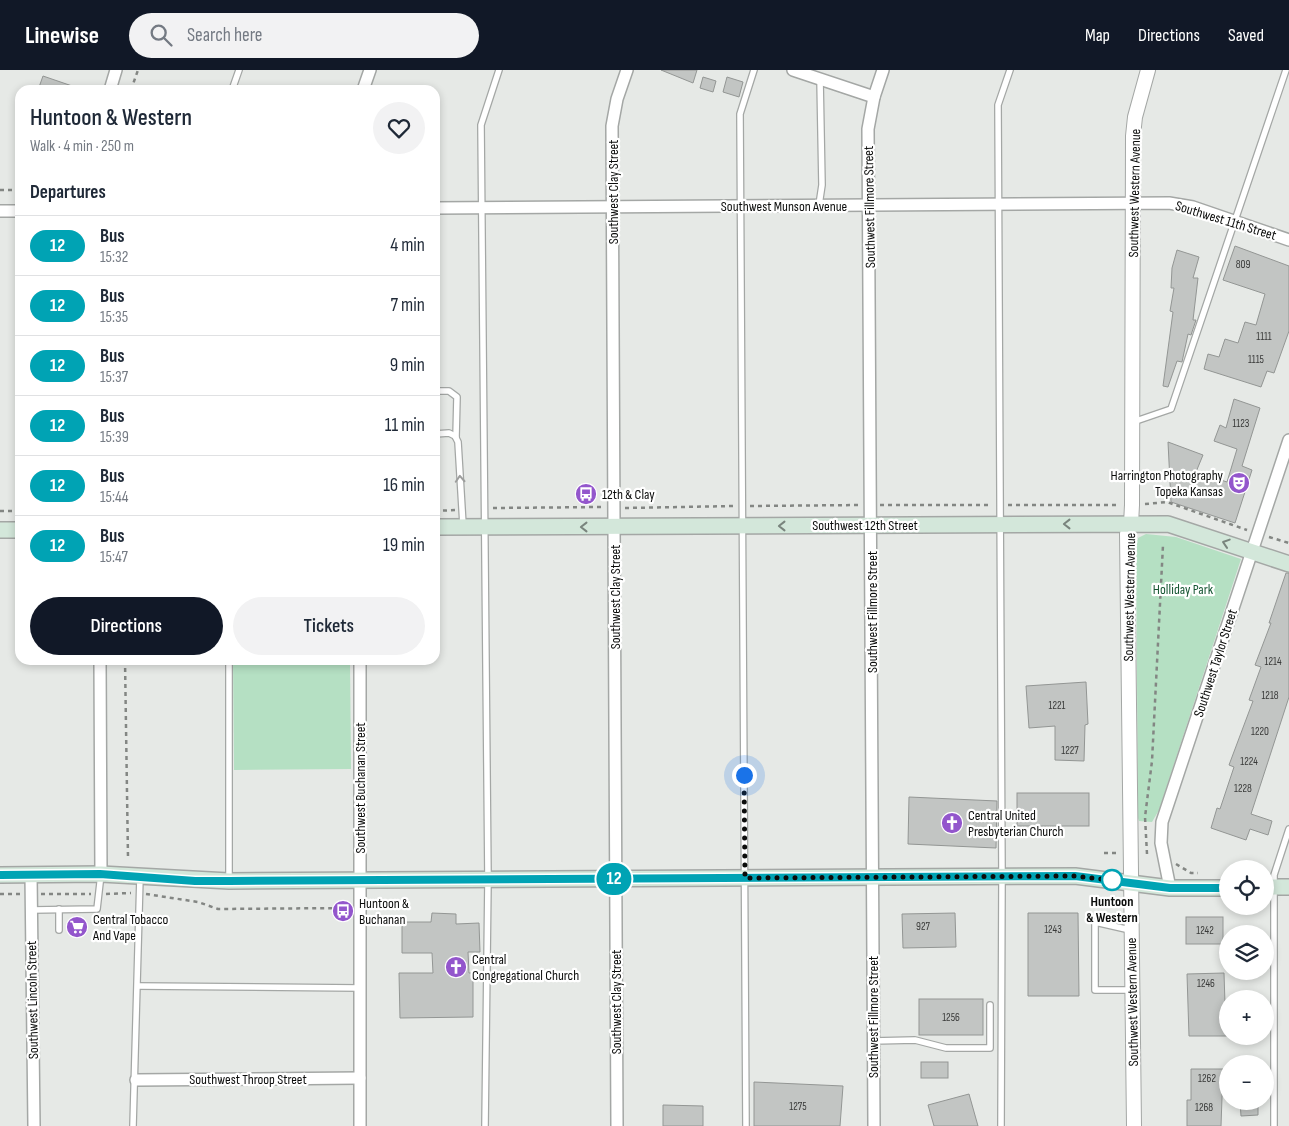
<!DOCTYPE html>
<meta charset="utf-8">
<style>
:root{--surface:#fff;--page:#f2f2f3;--text:#1f2937;--muted:#747a83;--line:#e0e1e3;--accent:#111827}
body{margin:0;font-family:"Sofia Sans Condensed",sans-serif;background:var(--page);color:var(--text);height:100vh;display:flex;flex-direction:column;font-size:19px;white-space:nowrap}
*{box-sizing:border-box;margin:0}
p{font-size:16px;color:var(--muted)}
.icon{flex:none;width:28px;height:28px;fill:none;stroke:currentColor;stroke-width:2;stroke-linecap:round;stroke-linejoin:round}
.map{position:relative;flex:1;overflow:hidden}
.drawer{position:absolute;left:15px;top:15px;width:425px;height:580px;display:flex;flex-direction:column;background:var(--surface);border-radius:15px;box-shadow:0 2px 8px #0003}
.drawer>*{flex:none}
.badge{padding:0 10px;border-radius:16px;font-size:18px;line-height:32px}
.controls{position:absolute;left:1219px;top:790px;display:grid;gap:10px}
.controls a{display:grid;place-items:center;width:55px;height:55px;border-radius:50%;background:var(--surface);box-shadow:0 2px 8px #0003;font-size:25px}
.you{position:absolute;width:25px;height:25px;margin:-12px;border:4px solid #fff;border-radius:50%;background:#1a73e8;box-shadow:0 0 0 8px #1a73e833}
.map>.badge{position:absolute;translate:-50% -50%;box-shadow:0 0 0 2px #fff}
h2{padding:0 15px;font-size:19px;line-height:45px}
.round{display:grid;place-items:center;flex:none;width:52px;height:52px;border-radius:26px;background:var(--page)}
.headline{display:flex;align-items:center;justify-content:space-between;height:85px;padding:0 15px}
h1{font-size:24px;font-weight:600;line-height:38px}
.cta{display:flex;gap:10px;margin-top:auto;padding:10px 15px}
.cta a{flex:1;height:58px;border-radius:30px;background:var(--accent);color:#fff;font-size:20px;font-weight:600;line-height:58px;text-align:center}
.cta a+a{background:var(--page);color:var(--text)}
ul{padding:0;list-style:none}
li{display:flex;align-items:center;gap:15px;height:60px;padding:0 15px;border-top:1px solid var(--line)}
li div{flex:1}
li b{display:block;font-size:19px}
li em{font-style:normal}
li .badge{min-width:55px;font-weight:700;text-align:center}
header{display:flex;align-items:center;gap:30px;box-sizing:border-box;height:70px;padding:0 25px;background:var(--accent);color:#fff}
header strong{font-size:24px}
nav{display:flex;gap:28px;margin-inline-start:auto;font-size:18px}
.search{width:350px;height:45px;background:var(--page);display:flex;align-items:center;gap:12px;box-sizing:border-box;padding:0 18px;border-radius:28px;color:var(--muted);font-size:19px}
.map>svg:first-child{display:block}
.green{fill:#b5e0c3}
.building{fill:#c2c5c3;stroke:#939694}
.lines{fill:none;stroke-linecap:round;stroke-linejoin:round}
.service-casing{stroke:#a4a7a5;stroke-width:8}
.minor-casing{stroke:#a4a7a5;stroke-width:14}
.tertiary-casing{stroke:#a4a7a5;stroke-width:16}
.secondary-casing{stroke:#a4a7a5;stroke-width:18}
.path{stroke:#838683;stroke-width:2.5;stroke-dasharray:4 4;stroke-linecap:butt}
.service{stroke:#fff;stroke-width:5.5}
.minor{stroke:#fff;stroke-width:11}
.tertiary{stroke:#fff;stroke-width:14}
.secondary{stroke:#d3e7da;stroke-width:15}
.oneway{stroke:#9d9e9d}
.oneway2{stroke:#79847d}
.line-casing{stroke:#fff;stroke-width:11}
.line{stroke:#00a3b4;stroke-width:8}
.walk{stroke:#0b0c0b;stroke-width:5;stroke-dasharray:0 9}
.stop-dot{fill:#fff;stroke:#00a3b4;stroke-width:2.5}
.labels{text-anchor:middle;stroke-width:4.5;stroke-linejoin:round;paint-order:stroke}
.number-label{font-size:11px;fill:#393a39}
.street-label{font-size:14px;fill:#0b0c0b;stroke:#fff}
.poi-label{font-size:14px;fill:#0b0c0b;stroke:#fff;text-anchor:start}
.park-label{font-size:14px;fill:#155532;stroke:#fff}
.stop-label{font-size:14px;font-weight:bold;fill:#0b0c0b;stroke:#fff}
</style>
<header>
<strong>Linewise</strong>
<div class="search"><svg class="icon" aria-label="search" viewBox="0 0 24 24"><circle cx="10" cy="10" r="6"/><path d="M15 15l6 6"/></svg>Search here</div>
<nav><a>Map</a><a>Directions</a><a>Saved</a></nav>
</header>
<div class="map">
<svg width="1289" height="1056" viewBox="0 0 1289 1056">
<rect width="100%" height="100%" fill="#e6e9e6"/>
<g class="green">
<polygon points="17,66 20,66 20,109 16,109"/>
<polygon points="1146,464 1176,467 1241,489 1159,740 1152,752 1139,751 1138,748 1136,475 1138,468"/>
<polygon points="233,590 350,590 351,699 234,700"/>
</g>
<g class="building">
<polygon points="661,0 697,0 693,13"/>
<polygon points="43,6 78,18 78,20 38,20"/>
<polygon points="703,7 716,11 713,22 700,18"/>
<polygon points="727,7 743,12 739,27 723,22"/>
<polygon points="1235,176 1289,196 1289,261 1274,303 1267,301 1261,317 1204,299 1208,284 1219,287 1225,269 1238,273 1245,252 1256,255 1265,224 1223,210"/>
<polygon points="1177,180 1199,187 1193,208 1198,208 1193,250 1196,250 1191,265 1188,264 1182,292 1177,291 1168,317 1163,316 1173,242 1170,241 1174,218 1171,218 1172,198"/>
<polygon points="1234,329 1260,338 1242,396 1252,400 1235,453 1171,432 1168,372 1203,385 1196,402 1227,412 1237,379 1214,371 1220,355 1226,358"/>
<polygon points="1286,503 1289,503 1289,627 1251,744 1272,751 1268,765 1250,759 1246,770 1211,758 1217,738 1220,739 1234,697 1229,695 1253,631 1249,630 1261,597 1255,595 1271,553 1269,553"/>
<polygon points="1086,612 1088,654 1085,655 1084,691 1055,690 1055,656 1029,658 1026,616"/>
<rect x="1017" y="723" width="72" height="33"/>
<polygon points="909,727 997,731 996,778 908,774"/>
<polygon points="432,843 456,844 456,854 479,853 480,882 468,882 469,903 473,903 473,947 400,948 399,903 433,903 432,883 402,883 402,852 431,852"/>
<polygon points="955,843 956,877 903,878 902,844"/>
<polygon points="1028,843 1078,843 1079,926 1028,926"/>
<rect x="1186" y="847" width="37" height="27"/>
<polygon points="1224,903 1225,934 1228,934 1228,966 1189,966 1187,904"/>
<rect x="919" y="929" width="64" height="36"/>
<rect x="921" y="992" width="27" height="16"/>
<polygon points="1191,999 1223,999 1221,1056 1187,1056 1187,1030 1191,1030"/>
<polygon points="754,1012 843,1016 840,1056 754,1056"/>
<polygon points="969,1024 978,1056 934,1056 928,1035"/>
<polygon points="1240,1031 1258,1031 1258,1045 1241,1046"/>
<polygon points="663,1035 703,1036 703,1056 663,1056"/>
</g>
<g class="lines">
<g class="service-casing">
<g id="service">
<polyline points="232,20 239,0"/>
<polyline points="819,135 822,115 820,9"/>
<polyline points="435,321 449,321 457,327 456,367"/>
<polyline points="1133,352 1171,339 1286,0"/>
<polyline points="435,364 449,363 455,366 458,372 463,455"/>
<polyline points="229,590 229,809"/>
<polyline points="32,840 97,839 101,804"/>
<polyline points="59,860 59,839"/>
<polyline points="1130,860 1095,852 1095,920 1132,920"/>
<polyline points="138,916 360,918"/>
<polyline points="873,971 915,970 946,978 990,978 990,935"/>
<polyline points="133,1056 140,807"/>
<polyline points="485,1056 488,810 481,55 499,0"/>
<polyline points="746,1056 740,44 754,0"/>
<polyline points="1001,1056 1002,807 998,35 1010,0"/>
<polyline points="1274,1056 1274,805 1289,759"/>
</g>
</g>
<g class="minor-casing">
<g id="minor">
<polyline points="793,0 874,27"/>
<polyline points="110,20 116,0"/>
<polyline points="363,20 370,0"/>
<polyline points="435,138 1169,133 1193,137 1289,170"/>
<polyline points="0,141 20,141"/>
<polyline points="100,590 101,804"/>
<polyline points="360,590 360,1056"/>
<polyline points="31,805 34,1056"/>
<polyline points="1170,818 1161,773 1162,752 1289,370"/>
<polyline points="136,1010 360,1008"/>
<polyline points="617,1056 612,56 617,29 627,0"/>
<polyline points="874,1056 868,59 874,27 883,0"/>
</g>
</g>
<g class="tertiary-casing">
<polyline id="tertiary" points="1134,1056 1127,464 1131,454 1132,435 1133,66 1135,47 1148,0"/>
</g>
<g class="secondary-casing">
<g id="secondary">
<polyline points="435,457 1168,454 1289,494"/>
<polyline points="0,460 20,460"/>
<polyline points="0,805 101,804 229,811 1075,806 1170,818 1228,818"/>
<polyline points="1265,817 1289,817"/>
</g>
</g>
<g class="path">
<polyline points="131,20 138,0"/>
<polyline points="0,120 20,120"/>
<polyline points="1145,434 1167,432 1247,460"/>
<polyline points="880,435 992,435"/>
<polyline points="1008,435 1120,435"/>
<polyline points="750,436 860,435"/>
<polyline points="493,438 602,437"/>
<polyline points="625,438 735,436"/>
<polyline points="0,441 20,441"/>
<polyline points="435,441 455,440"/>
<polyline points="1269,467 1289,473"/>
<polyline points="125,590 128,788"/>
<polyline points="1104,783 1118,783"/>
<polyline points="1147,784 1145,747 1152,691 1163,475"/>
<polyline points="1176,794 1191,803 1198,803"/>
<polyline points="0,824 21,824"/>
<polyline points="41,824 91,824"/>
<polyline points="106,824 131,823"/>
<polyline points="146,824 198,832 218,839 349,838"/>
<polyline points="370,838 386,838"/>
</g>
<use href="#service" class="service"/>
<use href="#minor" class="minor"/>
<use href="#tertiary" class="tertiary"/>
<use href="#secondary" class="secondary"/>
</g>
<defs><path id="oneway-chevron" d="M-2-3.5L2.5 0L-2 3.5" fill="none" stroke-width="1.6" stroke-linecap="round" stroke-linejoin="round" transform="scale(1.25)"/></defs>
<use class="oneway" href="#oneway-chevron" transform="translate(460 409) rotate(-93)"/>
<g class="oneway2">
<use href="#oneway-chevron" transform="translate(1067 454) rotate(180)"/>
<use href="#oneway-chevron" transform="translate(782 456) rotate(180)"/>
<use href="#oneway-chevron" transform="translate(584 457) rotate(180)"/>
<use href="#oneway-chevron" transform="translate(1226 473) rotate(-162)"/>
</g>
<g class="lines">
<g class="line-casing">
<polyline id="line" points="0,805 100,804 195,811 229,811 1075,806 1170,818 1228,818"/>
</g>
<use href="#line" class="line"/>
<polyline class="walk" points="744,705 745,808 1075,806 1118,811 1112,810"/>
</g>
<defs>
<g id="theatre-disc" transform="scale(1.125)"><circle r="9.5" fill="#9356cc" stroke="#fff"/><path d="M-5-5.5Q0-4 5-5.5V0Q5 5 0 6Q-5 5-5 0ZM-3.3-2.5H-1v1.5H-3.3ZM1-2.5H3.3v1.5H1ZM-2.8 1Q0 5.5 2.8 1Z" fill="#fff"/></g>
<g id="bus-disc" transform="scale(1.125)"><circle r="9.5" fill="#9356cc" stroke="#fff"/><path d="M-5-6H5V4H4V6H2V4H-2V6H-4V4H-5ZM-3.5-4V0h7V-4ZM-3.5 1.2v1.5H-2V1.2ZM2 1.2v1.5H3.5V1.2Z" fill="#fff"/></g>
<g id="church-disc" transform="scale(1.125)"><circle r="9.5" fill="#9356cc" stroke="#fff"/><path d="M-1.2-6h2.4v3.5h3.3v2.4h-3.3V6h-2.4V-.1h-3.3v-2.4h3.3Z" fill="#fff"/></g>
<g id="supermarket-disc" transform="scale(1.125)"><circle r="9.5" fill="#9356cc" stroke="#fff"/><path d="M-6-5.5h2.5l.6 2H6L4.5 2H-2.5L-4.4-4H-6ZM-1.5 3.2a1.3 1.3 0 1 0 .1 0ZM3 3.2a1.3 1.3 0 1 0 .1 0Z" fill="#fff"/></g>
</defs>
<g fill-rule="evenodd">
<use href="#theatre-disc" x="1239" y="413"/>
<use href="#bus-disc" x="586" y="424"/>
<use href="#church-disc" x="952" y="753"/>
<use href="#bus-disc" x="343" y="841"/>
<use href="#supermarket-disc" x="77" y="857"/>
<use href="#church-disc" x="456" y="897"/>
</g>
<circle class="stop-dot" cx="1112" cy="810" r="10"/>
<g class="labels">
<g class="number-label">
<text x="1243" y="198">809</text>
<text x="1264" y="270">1111</text>
<text x="1256" y="293">1115</text>
<text x="1241" y="357">1123</text>
<text x="1273" y="595">1214</text>
<text x="1270" y="629">1218</text>
<text x="1057" y="639">1221</text>
<text x="1260" y="665">1220</text>
<text x="1070" y="684">1227</text>
<text x="1249" y="695">1224</text>
<text x="1243" y="722">1228</text>
<text x="923" y="860">927</text>
<text x="1053" y="863">1243</text>
<text x="1205" y="864">1242</text>
<text x="1206" y="917">1246</text>
<text x="951" y="951">1256</text>
<text x="1207" y="1012">1262</text>
<text x="798" y="1040">1275</text>
<text x="1204" y="1041">1268</text>
</g>
<g class="street-label">
<text transform="translate(613 122) rotate(-90)" y="5">Southwest Clay Street</text>
<text transform="translate(1134 123) rotate(-89)" y="5">Southwest Western Avenue</text>
<text x="784" y="141">Southwest Munson Avenue</text>
<text transform="translate(869 137) rotate(-91)" y="5">Southwest Fillmore Street</text>
<text transform="translate(1226 150) rotate(17)" y="5">Southwest 11th Street</text>
<text x="865" y="460">Southwest 12th Street</text>
<text transform="translate(615 527) rotate(-90)" y="5">Southwest Clay Street</text>
<text transform="translate(1129 527) rotate(-89)" y="5">Southwest Western Avenue</text>
<text transform="translate(872 542) rotate(-90)" y="5">Southwest Fillmore Street</text>
<text transform="translate(1215 593) rotate(-72)" y="5">Southwest Taylor Street</text>
<text transform="translate(360 718) rotate(-90)" y="5">Southwest Buchanan Street</text>
<text transform="translate(32 930) rotate(-91)" y="5">Southwest Lincoln Street</text>
<text transform="translate(616 932) rotate(-90)" y="5">Southwest Clay Street</text>
<text transform="translate(1132 932) rotate(-91)" y="5">Southwest Western Avenue</text>
<text transform="translate(873 947) rotate(-90)" y="5">Southwest Fillmore Street</text>
<text x="248" y="1014">Southwest Throop Street</text>
</g>
<g class="poi-label">
<text x="1223" y="410" text-anchor="end">Harrington Photography<tspan x="1223" dy="16">Topeka Kansas</tspan></text>
<text x="602" y="429">12th &amp; Clay</text>
<text x="968" y="750">Central United<tspan x="968" dy="16">Presbyterian Church</tspan></text>
<text x="359" y="838">Huntoon &amp;<tspan x="359" dy="16">Buchanan</tspan></text>
<text x="93" y="854">Central Tobacco<tspan x="93" dy="16">And Vape</tspan></text>
<text x="472" y="894">Central<tspan x="472" dy="16">Congregational Church</tspan></text>
</g>
<g class="park-label">
<text x="1183" y="524">Holliday Park</text>
</g>
<g class="stop-label">
<text x="1112" y="836">Huntoon<tspan x="1112" dy="16">&amp; Western</tspan></text>
</g>
</g>
</svg>
<div class="controls">
<a><svg class="icon" aria-label="locate" viewBox="0 0 24 24"><circle cx="12" cy="12" r="6"/><path d="M12 2v4M12 18v4M2 12h4M18 12h4"/></svg></a>
<a><svg class="icon" aria-label="layers" viewBox="0 0 24 24"><path d="M12 4l9 5-9 5-9-5zM3 14l9 5 9-5"/></svg></a>
<a>+</a>
<a>−</a>
</div>
<div class="you" style="left:744px;top:705px"></div>
<b class="badge" style="left:614px;top:809px;background:#00a3b4;color:#fff">12</b>
<section class="drawer">
<div class="headline"><div><h1>Huntoon &amp; Western</h1><p>Walk · 4 min · 250 m</p></div><a class="round"><svg class="icon" aria-label="heart" viewBox="0 0 24 24"><path d="M12 20l-8-8c-3-5 5-10 8-4 3-6 11-1 8 4z"/></svg></a></div>
<h2>Departures</h2>
<ul>
<li><span class="badge" style="background:#00a3b4;color:#fff">12</span><div><b>Bus</b><p>15:32</p></div><em>4 min</em></li>
<li><span class="badge" style="background:#00a3b4;color:#fff">12</span><div><b>Bus</b><p>15:35</p></div><em>7 min</em></li>
<li><span class="badge" style="background:#00a3b4;color:#fff">12</span><div><b>Bus</b><p>15:37</p></div><em>9 min</em></li>
<li><span class="badge" style="background:#00a3b4;color:#fff">12</span><div><b>Bus</b><p>15:39</p></div><em>11 min</em></li>
<li><span class="badge" style="background:#00a3b4;color:#fff">12</span><div><b>Bus</b><p>15:44</p></div><em>16 min</em></li>
<li><span class="badge" style="background:#00a3b4;color:#fff">12</span><div><b>Bus</b><p>15:47</p></div><em>19 min</em></li>
</ul>
<div class="cta"><a>Directions</a><a>Tickets</a></div>
</section>
</div>
